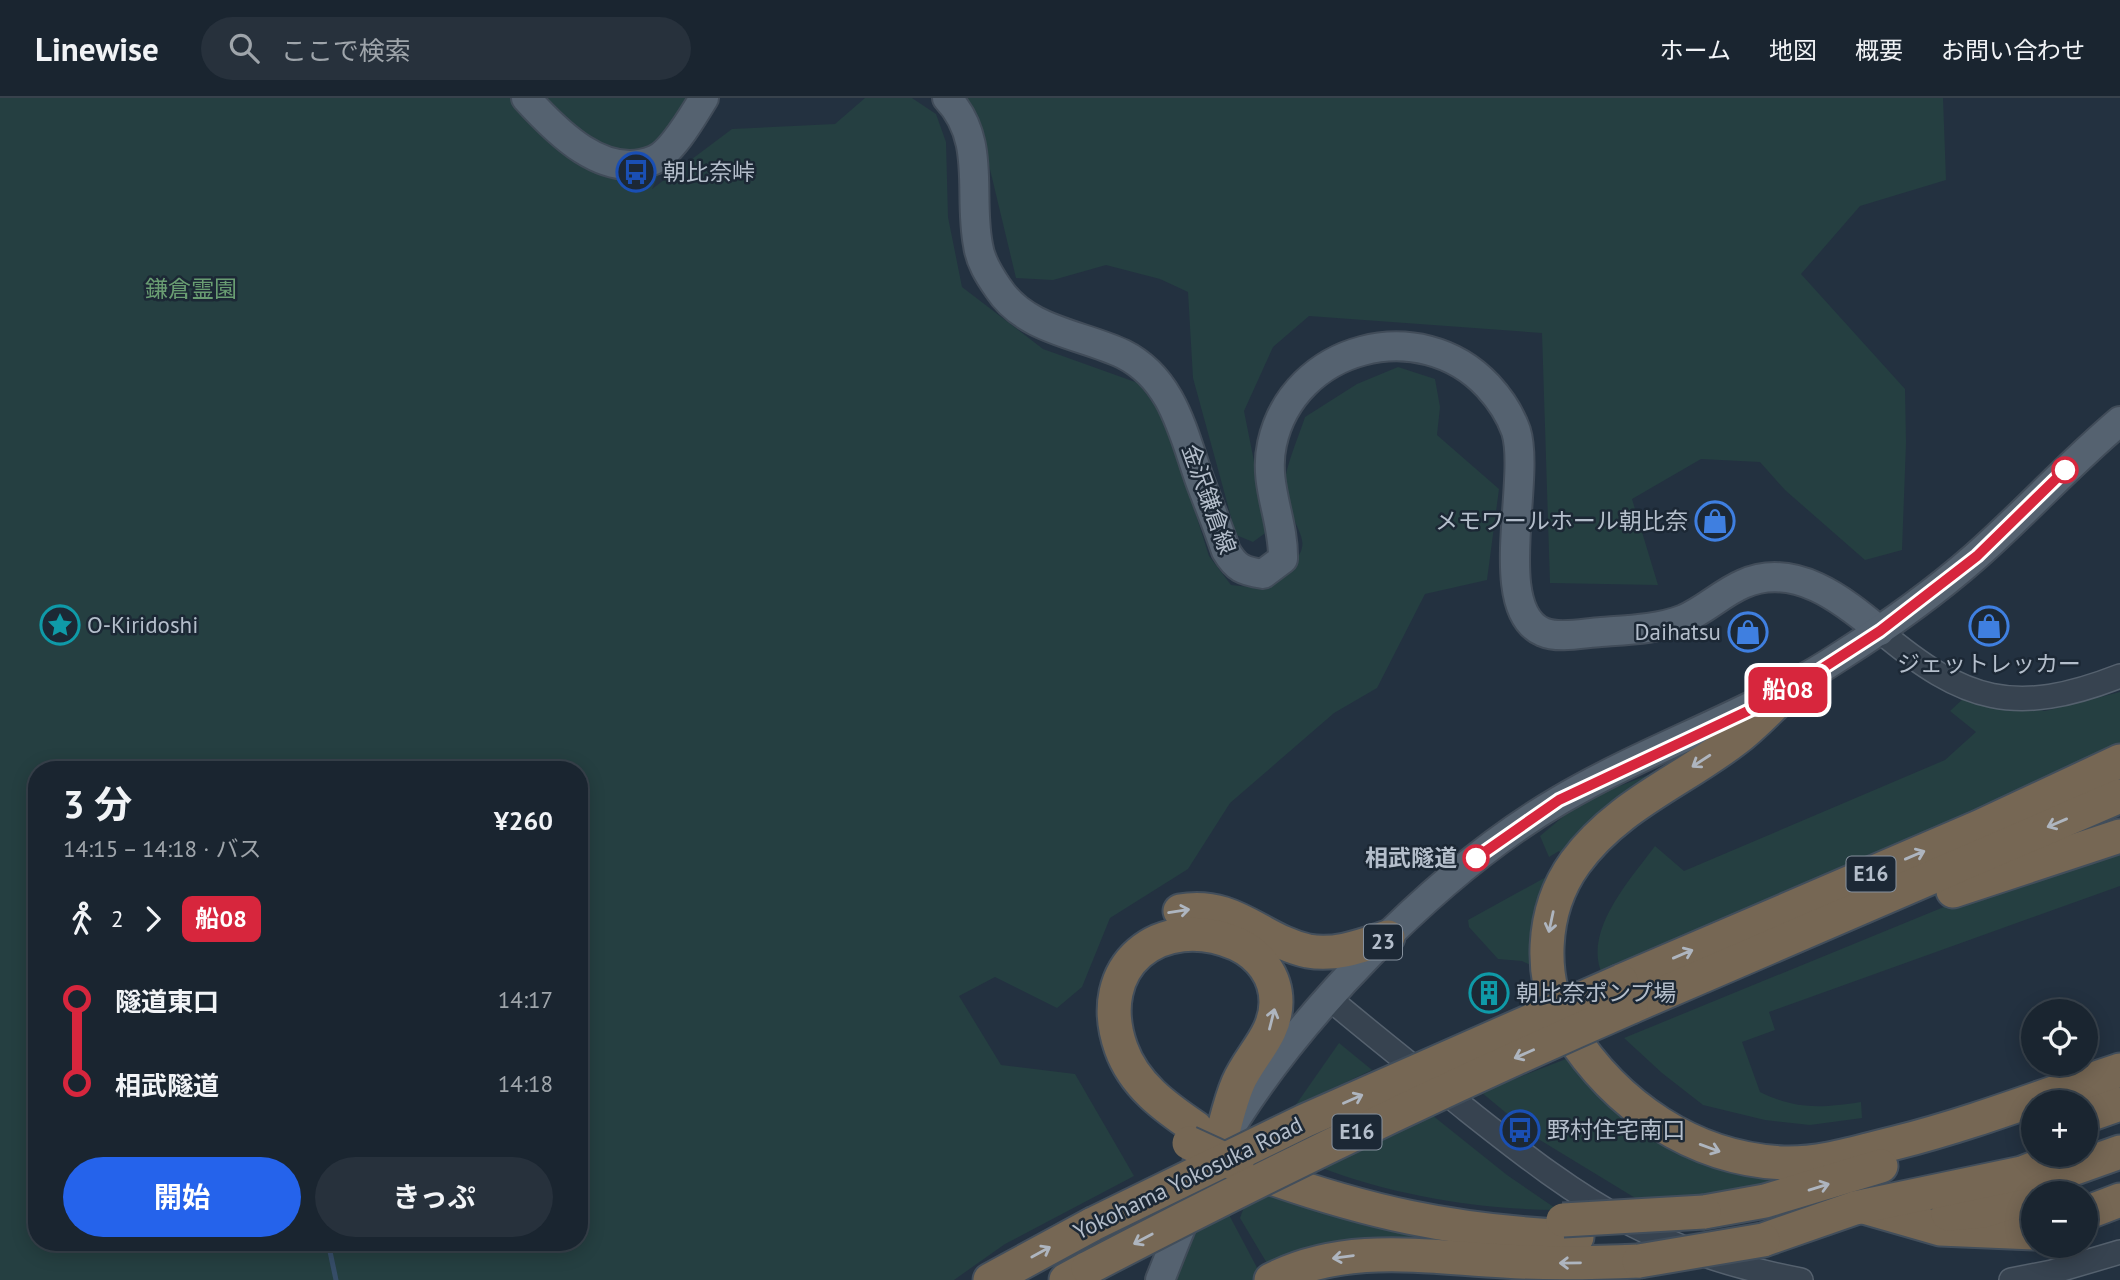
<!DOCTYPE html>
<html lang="ja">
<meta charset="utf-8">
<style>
:root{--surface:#1a2530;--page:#27313c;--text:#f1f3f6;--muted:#9fa5ab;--line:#38424c;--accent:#2563eb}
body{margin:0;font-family:"PT Sans","Noto Sans JP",sans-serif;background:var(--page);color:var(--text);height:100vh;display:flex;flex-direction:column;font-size:26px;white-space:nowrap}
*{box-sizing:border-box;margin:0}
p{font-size:23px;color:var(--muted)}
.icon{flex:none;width:38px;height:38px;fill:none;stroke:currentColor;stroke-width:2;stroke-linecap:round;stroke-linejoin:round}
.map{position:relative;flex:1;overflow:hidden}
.side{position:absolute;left:28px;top:663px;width:560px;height:490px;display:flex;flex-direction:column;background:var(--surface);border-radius:28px;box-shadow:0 4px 18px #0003,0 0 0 2px var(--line)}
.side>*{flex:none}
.badge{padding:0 14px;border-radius:10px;font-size:24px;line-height:46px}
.fabs{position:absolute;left:2021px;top:901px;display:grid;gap:14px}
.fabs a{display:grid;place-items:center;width:77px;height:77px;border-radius:50%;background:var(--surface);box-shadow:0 4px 18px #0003,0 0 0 2px var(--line);font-size:35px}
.map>.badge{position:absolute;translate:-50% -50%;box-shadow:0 0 0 4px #fff}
.legs{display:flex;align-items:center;gap:10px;height:77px;padding:0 35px;font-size:23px}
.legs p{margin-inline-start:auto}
.headline{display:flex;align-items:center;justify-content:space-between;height:119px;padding:0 35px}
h1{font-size:38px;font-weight:700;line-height:52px}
.action{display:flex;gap:14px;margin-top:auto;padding:14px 35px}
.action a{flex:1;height:80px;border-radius:42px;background:var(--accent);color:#fff;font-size:28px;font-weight:700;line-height:80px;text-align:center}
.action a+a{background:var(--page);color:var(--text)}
ul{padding:0 35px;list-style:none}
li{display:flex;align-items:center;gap:24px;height:84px;font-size:26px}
li i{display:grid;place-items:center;width:10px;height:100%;margin:0 9px;background:currentColor}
li i::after{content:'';width:18px;height:18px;margin:-9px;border:5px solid;border-radius:50%;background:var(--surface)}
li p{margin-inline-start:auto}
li:first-child i{background:linear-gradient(#0000 50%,currentColor 0)}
li:last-child i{background:linear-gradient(currentColor 50%,#0000 0)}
header{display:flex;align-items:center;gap:42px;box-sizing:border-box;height:98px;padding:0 35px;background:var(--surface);border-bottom:2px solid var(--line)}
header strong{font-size:33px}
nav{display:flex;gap:38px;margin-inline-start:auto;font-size:24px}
.search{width:490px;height:63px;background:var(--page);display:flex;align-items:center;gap:18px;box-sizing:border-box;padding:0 24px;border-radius:38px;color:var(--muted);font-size:26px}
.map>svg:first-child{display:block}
.green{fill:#253f41;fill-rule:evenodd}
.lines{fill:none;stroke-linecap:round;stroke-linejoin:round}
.stream{stroke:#364d68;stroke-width:5}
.minor-casing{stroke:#55616e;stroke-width:26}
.major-casing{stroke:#414c59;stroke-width:32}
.highway-casing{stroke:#424e5b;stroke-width:37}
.minor{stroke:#374350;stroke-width:23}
.major{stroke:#556270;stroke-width:28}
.highway{stroke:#766754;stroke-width:33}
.highway-bridge-casing{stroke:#424e5b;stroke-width:37;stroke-linecap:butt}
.highway-bridge{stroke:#766754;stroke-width:33}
.oneway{stroke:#aeb5bf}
.line-1-casing{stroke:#fff;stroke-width:16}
.line-1{stroke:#d7263d;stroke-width:10}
.stop-1-dot{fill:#fff;stroke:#d7263d;stroke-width:3.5}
.labels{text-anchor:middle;stroke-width:5;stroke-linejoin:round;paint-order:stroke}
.shield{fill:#1c2835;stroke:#86919e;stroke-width:2}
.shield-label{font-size:21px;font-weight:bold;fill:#b4becb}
.poi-label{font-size:23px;fill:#b4becb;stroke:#1c2835;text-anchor:start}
.park-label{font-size:23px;fill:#699d72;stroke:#1c2835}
.street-label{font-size:23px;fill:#b4becb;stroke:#1c2835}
.stop-label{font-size:23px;font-weight:bold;fill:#b4becb;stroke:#1c2835;text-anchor:end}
</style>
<header>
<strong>Linewise</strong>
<div class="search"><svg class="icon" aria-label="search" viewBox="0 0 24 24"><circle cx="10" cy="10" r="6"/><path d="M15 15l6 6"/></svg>ここで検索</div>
<nav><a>ホーム</a><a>地図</a><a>概要</a><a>お問い合わせ</a></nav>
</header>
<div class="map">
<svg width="2120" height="1182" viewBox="0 0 2120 1182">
<rect width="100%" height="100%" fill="#233140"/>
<g class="green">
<path d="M 0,0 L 692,0 L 652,91 L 732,31 L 835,26 L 865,0 L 912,0 L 936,16 L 946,44 L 948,119 L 962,189 L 1043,251 L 1138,285 L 1166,322 L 1209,458 L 1231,487 L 1268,491 C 1328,436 1293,449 1285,387 C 1284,372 1300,335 1305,319 L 1357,286 L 1398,269 L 1435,281 L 1440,309 L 1437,337 L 1499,391 L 1487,482 L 1425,496 L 1377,590 L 1334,615 L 1230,705 L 1188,771 L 1110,820 L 1082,889 L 1057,910 L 995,879 L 959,898 L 1001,967 L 1075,976 L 1134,1078 L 1005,1146 L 954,1182 L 0,1182 ZM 37,672 L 579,672 L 579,1144 L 37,1144 Z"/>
<polygon points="963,0 1943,0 1946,82 1860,108 1801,176 1905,291 1906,345 1902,452 1865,462 1785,392 1760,364 1701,361 1632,401 1658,487 1550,485 1542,235 1309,218 1273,249 1244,313 1268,433 1253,444 1236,437 1193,280 1188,194 1160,181 1106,167 1053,182 1016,180 977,17"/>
<path d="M 2120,594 L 2120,649 L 1603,878 C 1581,834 1631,781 1655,748 L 1684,773 L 1945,662 L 1976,634 L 1950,613 L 1965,599 L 2045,613 Z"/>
<polygon points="1667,670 1567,762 1559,753 1549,759 1540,738 1583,702"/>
<path d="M 2120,748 L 2120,788 L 1769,914 L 1775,932 L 1742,944 L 1760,994 C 1797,1012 1821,1010 1861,1004 L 1862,1020 L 1810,1027 L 1765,1022 L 1703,1007 L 1662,975 L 1624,940 L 1978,795 Z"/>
<polygon points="1557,773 1539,871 1522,863 1498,861 1469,829 1468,822"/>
<polygon points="1339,945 1372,972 1295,1008"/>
<polygon points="1571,959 1680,1049 1867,1065 1767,1092 1650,1109 1535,1039 1481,994"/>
<path d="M 1432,1017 L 1507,1077 L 1558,1112 C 1476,1111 1396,1098 1319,1069 Z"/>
<polygon points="1276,1091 1516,1146 1626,1147 1271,1172 1240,1120 1244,1109"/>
<polygon points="1228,1115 1262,1179 1257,1182 1176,1182 1197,1131"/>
</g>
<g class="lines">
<polyline class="stream" points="328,1144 336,1182"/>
<g class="minor-casing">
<g id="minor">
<path d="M 1880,533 C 1964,604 2015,619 2120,578"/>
<path d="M 1330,901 C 1375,939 1421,975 1467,1012 C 1519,1053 1570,1094 1629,1125 C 1682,1153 1743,1171 1801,1182"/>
<polyline points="2011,1182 2052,1174 2120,1154"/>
</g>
</g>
<g class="major-casing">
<g id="major">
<path d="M 526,0 C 556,33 604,83 654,62 C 672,55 694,16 704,0"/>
<path d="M 947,0 C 987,42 968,96 978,147 C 980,163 989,177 998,190 C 1026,233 1081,236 1123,256 C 1173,281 1183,335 1200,383 C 1209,407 1218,429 1226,453 C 1236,470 1243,473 1263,476 L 1283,461 C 1284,421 1263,387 1272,346 C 1293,248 1420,215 1488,288 C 1500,301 1510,316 1516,333 C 1531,381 1490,511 1543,534 C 1559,541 1584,535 1601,534 C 1628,532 1659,531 1684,521 C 1705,512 1722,495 1743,486 C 1794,463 1843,502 1880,533"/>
<path d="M 1160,1182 C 1178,1137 1195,1091 1219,1049 C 1291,924 1435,775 1560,702 C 1652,648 1753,616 1842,557 C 1889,527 1934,495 1975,459 C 2025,415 2069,366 2120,323"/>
</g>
</g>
<g class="highway-casing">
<g id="highway">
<path d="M 1792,590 C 1773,606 1756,626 1736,641 C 1682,683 1617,707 1575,765 C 1541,812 1537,882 1568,932 C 1616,1008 1693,1061 1784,1065 C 1822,1066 1858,1054 1895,1045 C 1971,1026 2045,997 2120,972"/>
<polyline points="1953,793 2120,738"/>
<path d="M 1180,813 C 1234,803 1261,843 1308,853 C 1336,858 1361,848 1388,839"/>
<polyline points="1621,883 1979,729 2120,663"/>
<polyline points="1631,909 2120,698"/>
<polyline points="2086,1018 2120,1006"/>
<path d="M 1196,1030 C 1165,1009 1134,987 1121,950 C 1092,868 1160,813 1237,846 C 1260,857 1276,878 1276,904 C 1276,937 1250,957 1238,985 C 1229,1006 1225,1029 1218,1051"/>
<path d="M 1249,1072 C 1364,1114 1454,1134 1577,1139"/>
<polyline points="2047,1080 2120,1054"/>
<polyline points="1867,1110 1940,1131 2034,1135"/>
<polyline points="1704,1114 1765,1103 1881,1068"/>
<polyline points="2086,1115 2120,1102"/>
<polyline points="1948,1116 1984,1113 2034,1096"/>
<polyline points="1763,1142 1855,1110 2022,1075 2068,1057"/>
<polyline points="990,1182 1093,1126"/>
<polyline points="1066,1182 1088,1170"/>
<path d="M 1271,1182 C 1345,1144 1425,1159 1504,1163 C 1549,1166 1594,1165 1639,1163"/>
</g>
</g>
<use href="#minor" class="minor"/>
<use href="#major" class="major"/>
<use href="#highway" class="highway"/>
<g class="highway-bridge-casing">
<g id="highway-bridge">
<polyline points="1189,1045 1237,1067"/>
<polyline points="1563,1122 1704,1114"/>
<polyline points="1093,1126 1304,1023 1621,883"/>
<polyline points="1639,1163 1763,1142"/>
<path d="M 1088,1170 C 1266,1077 1447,989 1631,909"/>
</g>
</g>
<use href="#highway-bridge" class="highway-bridge"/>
</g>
<defs><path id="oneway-shaft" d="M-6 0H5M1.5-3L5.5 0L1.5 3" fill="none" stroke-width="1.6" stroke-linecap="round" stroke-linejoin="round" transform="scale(1.75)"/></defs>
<g class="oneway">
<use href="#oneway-shaft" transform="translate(1701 663) rotate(147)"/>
<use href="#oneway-shaft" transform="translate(2057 725) rotate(157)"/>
<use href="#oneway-shaft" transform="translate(1915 757) rotate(-23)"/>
<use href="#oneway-shaft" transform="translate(1179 813) rotate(-9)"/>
<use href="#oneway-shaft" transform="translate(1551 824) rotate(102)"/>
<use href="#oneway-shaft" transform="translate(1683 856) rotate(-23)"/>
<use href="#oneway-shaft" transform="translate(1272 921) rotate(-76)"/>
<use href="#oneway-shaft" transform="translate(1524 956) rotate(156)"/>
<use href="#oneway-shaft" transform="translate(1353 1001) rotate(-24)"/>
<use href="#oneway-shaft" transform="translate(1710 1050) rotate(20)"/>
<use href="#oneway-shaft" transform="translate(1819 1089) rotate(-17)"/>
<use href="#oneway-shaft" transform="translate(1143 1141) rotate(152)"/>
<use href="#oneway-shaft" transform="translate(1041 1154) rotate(-29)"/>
<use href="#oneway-shaft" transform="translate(1343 1159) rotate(172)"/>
<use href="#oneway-shaft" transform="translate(1570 1165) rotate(179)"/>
</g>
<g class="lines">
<g class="line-1-casing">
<polyline id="line-1" points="1476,760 1559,702 1752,611 1792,590 1880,533 1977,458 2065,372"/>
</g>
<use href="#line-1" class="line-1"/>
</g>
<defs>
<g id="bus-ring" transform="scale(2.0125)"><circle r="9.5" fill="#1c2835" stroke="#1a4fb4" stroke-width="1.5"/><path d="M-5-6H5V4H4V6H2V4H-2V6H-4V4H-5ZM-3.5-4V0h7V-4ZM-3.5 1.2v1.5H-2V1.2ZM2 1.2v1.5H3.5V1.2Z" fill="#1a4fb4"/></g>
<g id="shop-ring" transform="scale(2.0125)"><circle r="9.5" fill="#1c2835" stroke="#3f7fe0" stroke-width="1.5"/><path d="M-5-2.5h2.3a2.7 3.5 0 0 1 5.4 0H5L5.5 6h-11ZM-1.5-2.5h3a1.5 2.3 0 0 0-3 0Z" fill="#3f7fe0"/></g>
<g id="sight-ring" transform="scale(2.0125)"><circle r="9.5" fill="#1c2835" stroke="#0f9aa8" stroke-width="1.5"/><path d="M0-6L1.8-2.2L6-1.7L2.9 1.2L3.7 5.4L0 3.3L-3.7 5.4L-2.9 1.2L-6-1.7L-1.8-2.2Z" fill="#0f9aa8"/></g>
<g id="building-ring" transform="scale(2.0125)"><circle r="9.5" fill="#1c2835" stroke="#0f9aa8" stroke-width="1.5"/><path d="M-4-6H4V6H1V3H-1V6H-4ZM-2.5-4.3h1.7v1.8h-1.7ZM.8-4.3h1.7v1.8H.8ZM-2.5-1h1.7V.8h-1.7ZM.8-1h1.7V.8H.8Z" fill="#0f9aa8"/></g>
</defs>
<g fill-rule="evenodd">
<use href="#bus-ring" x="636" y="74"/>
<use href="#shop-ring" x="1715" y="423"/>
<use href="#sight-ring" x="60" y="527"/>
<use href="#shop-ring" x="1989" y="528"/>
<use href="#shop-ring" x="1748" y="534"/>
<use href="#building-ring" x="1489" y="895"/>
<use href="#bus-ring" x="1520" y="1032"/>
</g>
<g class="stop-1-dot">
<circle cx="2065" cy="372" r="12"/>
<circle cx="1476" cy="760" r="12"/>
</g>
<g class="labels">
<g class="shield">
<rect x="1846.5" y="758.5" width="49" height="35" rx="5"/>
<rect x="1364" y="826.5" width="38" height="35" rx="5"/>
<rect x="1332.5" y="1016.5" width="49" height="35" rx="5"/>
</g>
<g class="shield-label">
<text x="1871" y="783">E16</text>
<text x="1383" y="851">23</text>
<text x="1357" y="1041">E16</text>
</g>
<g class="poi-label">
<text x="663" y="82">朝比奈峠</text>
<text x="1688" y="431" text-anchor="end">メモワールホール朝比奈</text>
<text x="87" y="535">O-Kiridoshi</text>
<text x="1721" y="542" text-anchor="end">Daihatsu</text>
<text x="1989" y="574" text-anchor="middle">ジェットレッカー</text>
<text x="1516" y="903">朝比奈ポンプ場</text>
<text x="1547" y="1040">野村住宅南口</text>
</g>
<g class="park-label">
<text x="191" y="199">鎌倉霊園</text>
</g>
<g class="street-label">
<text transform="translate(1209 401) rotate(70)" y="8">金沢鎌倉線</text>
<text transform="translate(1188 1080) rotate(-26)" y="8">Yokohama Yokosuka Road</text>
</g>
<g class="stop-label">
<text x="1457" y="768">相武隧道</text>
</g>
</g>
</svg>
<div class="fabs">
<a><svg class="icon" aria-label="locate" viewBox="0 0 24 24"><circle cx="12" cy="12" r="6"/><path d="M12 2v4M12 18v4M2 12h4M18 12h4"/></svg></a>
<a>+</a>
<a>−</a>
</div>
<b class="badge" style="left:1788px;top:592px;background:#d7263d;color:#fff">船08</b>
<section class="side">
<div class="headline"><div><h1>3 分</h1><p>14:15 – 14:18 · バス</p></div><b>¥260</b></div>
<div class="legs"><svg class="icon" aria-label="walk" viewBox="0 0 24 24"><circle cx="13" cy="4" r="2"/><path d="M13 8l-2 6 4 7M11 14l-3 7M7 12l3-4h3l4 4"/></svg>2<svg class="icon" aria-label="forward" viewBox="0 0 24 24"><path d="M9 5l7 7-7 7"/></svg><b class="badge" style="background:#d7263d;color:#fff">船08</b></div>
<ul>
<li><i style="color:#d7263d"></i><b>隧道東口</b><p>14:17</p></li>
<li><i style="color:#d7263d"></i><b>相武隧道</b><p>14:18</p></li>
</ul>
<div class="action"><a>開始</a><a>きっぷ</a></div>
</section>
</div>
